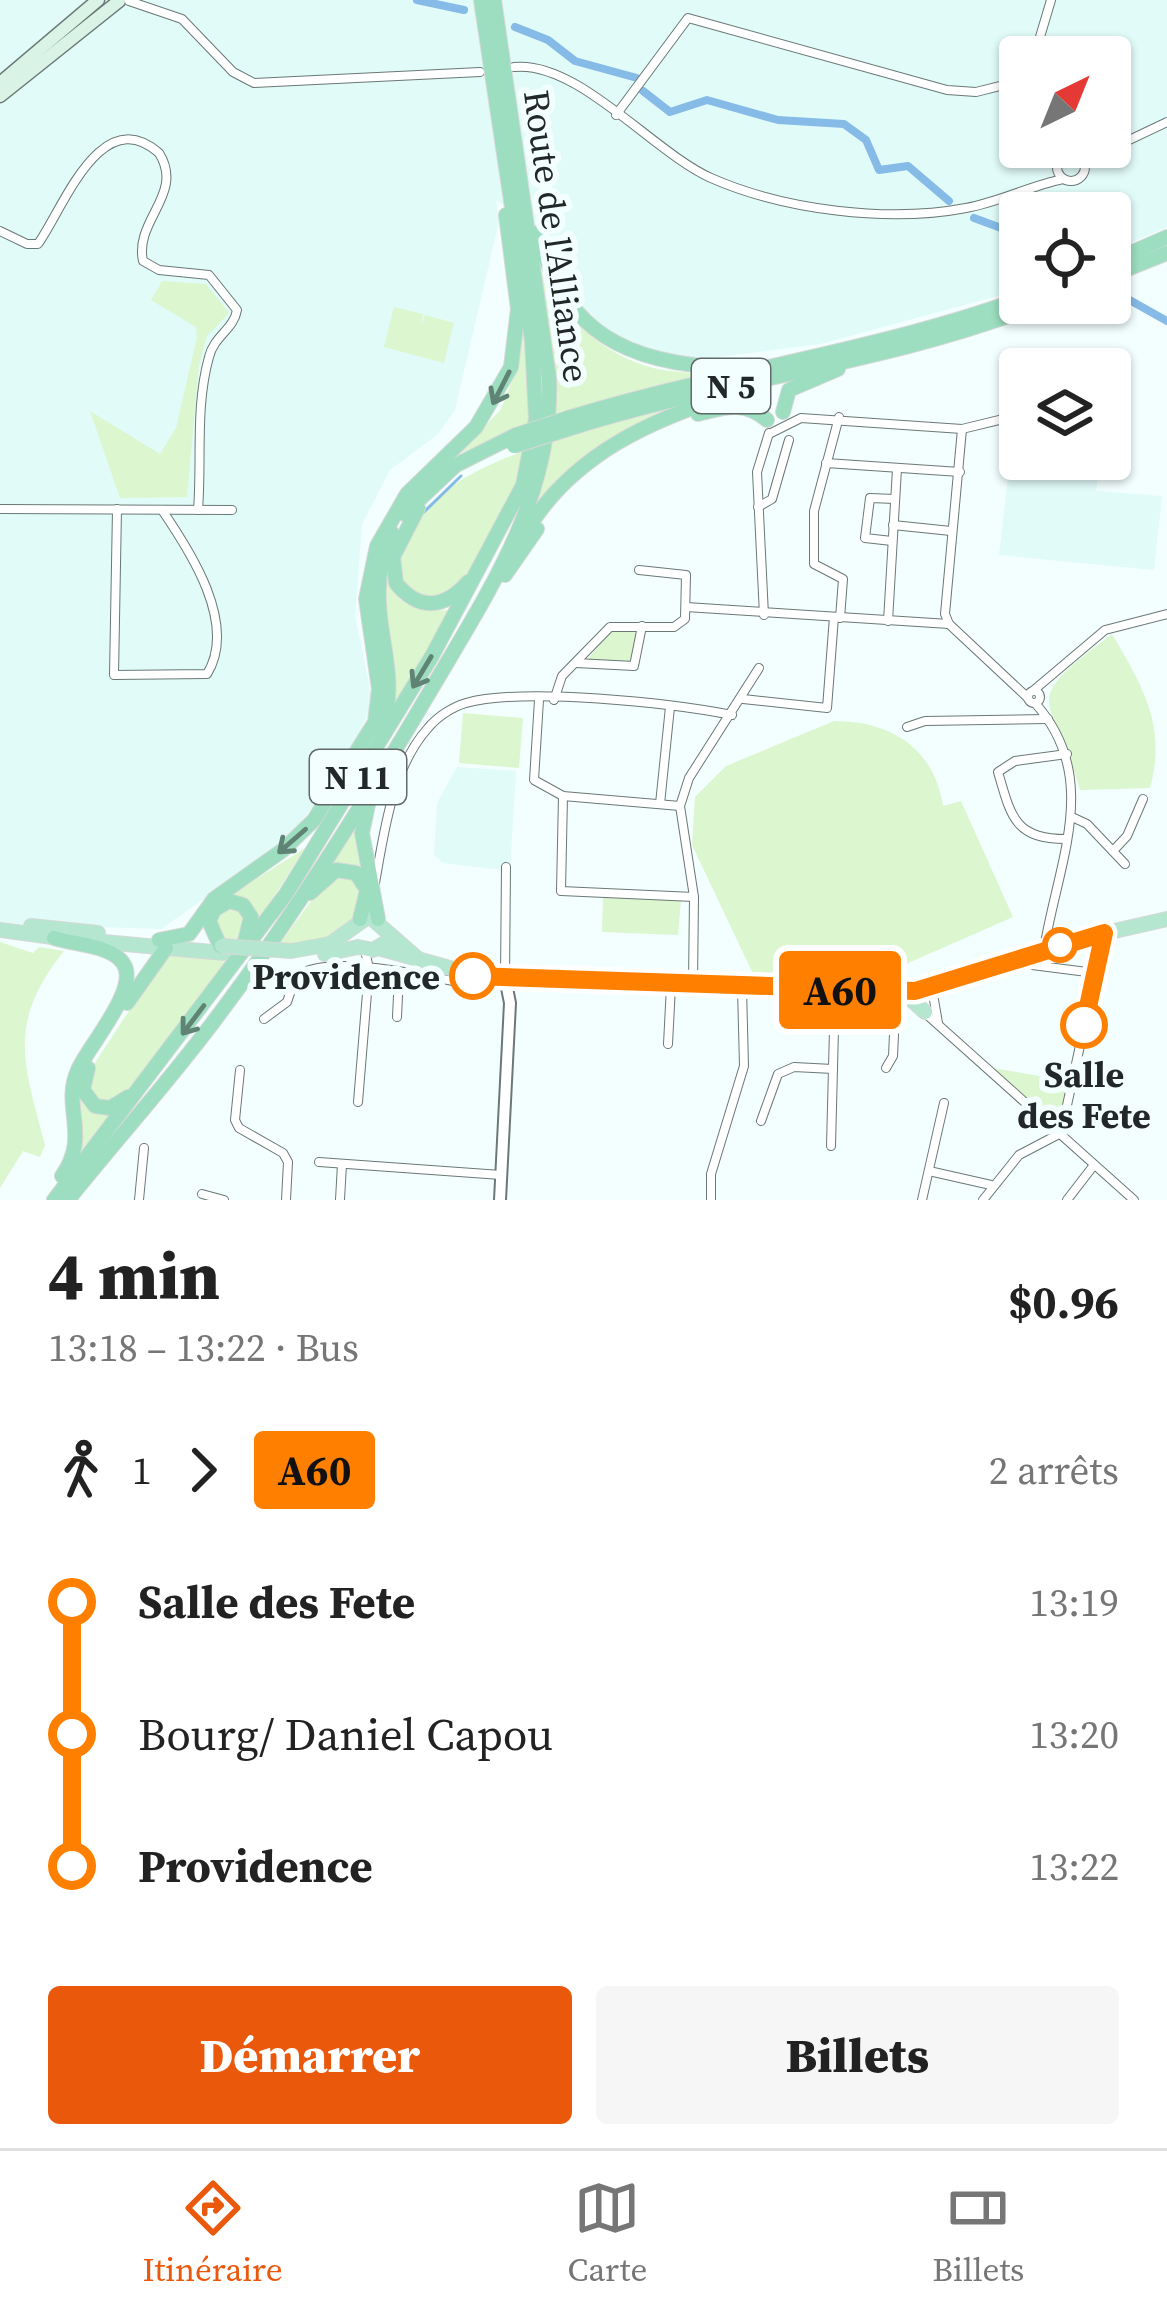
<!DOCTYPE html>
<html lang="fr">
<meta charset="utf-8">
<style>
:root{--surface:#fff;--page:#f6f6f6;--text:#222;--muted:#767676;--line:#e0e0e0;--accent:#ea580c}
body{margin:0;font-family:"Source Serif 4",serif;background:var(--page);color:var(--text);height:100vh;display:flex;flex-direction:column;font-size:45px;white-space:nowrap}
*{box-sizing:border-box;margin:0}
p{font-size:39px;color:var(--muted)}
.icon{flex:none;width:66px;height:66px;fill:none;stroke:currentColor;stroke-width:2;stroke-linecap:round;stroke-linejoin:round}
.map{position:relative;height:1200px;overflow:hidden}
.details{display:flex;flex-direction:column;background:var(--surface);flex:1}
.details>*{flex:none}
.badge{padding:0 24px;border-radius:9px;font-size:42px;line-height:78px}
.needle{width:78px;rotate:43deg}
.buttons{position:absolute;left:999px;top:36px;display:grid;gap:24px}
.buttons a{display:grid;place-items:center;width:132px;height:132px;border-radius:12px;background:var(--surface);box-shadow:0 3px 9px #0004;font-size:60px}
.map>.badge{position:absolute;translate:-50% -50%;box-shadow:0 0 0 6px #fff}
.legs{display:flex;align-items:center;gap:18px;height:132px;padding:0 48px;font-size:39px}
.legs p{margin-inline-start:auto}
.summary{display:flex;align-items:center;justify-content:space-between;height:204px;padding:0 48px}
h1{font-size:66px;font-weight:800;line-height:90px}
.button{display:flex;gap:24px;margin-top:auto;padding:24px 48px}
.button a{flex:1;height:138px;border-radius:12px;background:var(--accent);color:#fff;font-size:48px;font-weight:800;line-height:138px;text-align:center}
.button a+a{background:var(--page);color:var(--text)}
ul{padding:0 48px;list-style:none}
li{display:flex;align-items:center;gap:42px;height:132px;font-size:45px}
li i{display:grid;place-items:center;width:18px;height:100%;margin:0 15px;background:currentColor}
li i::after{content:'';width:30px;height:30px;margin:-15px;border:9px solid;border-radius:50%;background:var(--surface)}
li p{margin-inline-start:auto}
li:first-child i{background:linear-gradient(#0000 50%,currentColor 0)}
li:last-child i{background:linear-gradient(currentColor 50%,#0000 0)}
.dock{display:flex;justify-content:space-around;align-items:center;height:168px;border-top:3px solid var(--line);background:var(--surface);font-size:33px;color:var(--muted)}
.dock a{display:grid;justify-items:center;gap:6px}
.dock .current{color:var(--accent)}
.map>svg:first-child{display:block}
.built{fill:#e1fbf8;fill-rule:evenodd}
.green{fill:#dcf6cf}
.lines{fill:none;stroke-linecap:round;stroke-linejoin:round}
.stream{stroke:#86bbe7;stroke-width:3}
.canal{stroke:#86bbe7;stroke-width:8}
.minor-casing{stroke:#6a7876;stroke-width:10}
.tertiary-casing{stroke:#6a7876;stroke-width:14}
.secondary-casing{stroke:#6a7876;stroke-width:15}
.primary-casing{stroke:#d7d8d8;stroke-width:16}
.trunk-casing{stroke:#d7d8d8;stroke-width:16}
.minor{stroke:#fff;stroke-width:8}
.tertiary{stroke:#fff;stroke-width:10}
.secondary{stroke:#daf3e7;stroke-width:12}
.primary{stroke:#b5e6cf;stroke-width:14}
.trunk{stroke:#9cdebf;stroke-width:14}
.primary-bridge-casing{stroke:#d7d8d8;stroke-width:16;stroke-linecap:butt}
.trunk-bridge-casing{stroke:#d7d8d8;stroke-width:16;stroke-linecap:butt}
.primary-bridge{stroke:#b5e6cf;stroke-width:14}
.trunk-bridge{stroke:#9cdebf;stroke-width:14}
.oneway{stroke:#5f8374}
.line-1-casing{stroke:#fff;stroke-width:27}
.line-1{stroke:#ff8000;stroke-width:18}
.stop-1-dot{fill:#fff;stroke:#ff8000;stroke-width:6}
.labels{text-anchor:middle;stroke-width:12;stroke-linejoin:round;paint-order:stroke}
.shield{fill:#f2fffe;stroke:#606868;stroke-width:3}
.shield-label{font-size:33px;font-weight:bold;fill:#222828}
.street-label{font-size:36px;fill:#222828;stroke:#f2fffe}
.stop-label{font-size:36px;font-weight:bold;fill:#222828;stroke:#f2fffe;text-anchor:end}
</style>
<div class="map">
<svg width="1167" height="1200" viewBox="0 0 1167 1200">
<rect width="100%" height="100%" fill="#f2fffe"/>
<g class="built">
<path d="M 0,0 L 1167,0 L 1167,227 L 1110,252 L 1110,213 L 1020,213 L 1020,290 L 820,344 L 687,361 L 617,338 L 595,321 L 570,292 L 543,232 L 496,200 L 499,221 L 455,410 L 437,435 L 390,470 L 362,524 L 355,616 L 373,703 L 343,768 L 285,842 L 161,929 L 0,924 ZM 1020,57 L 1110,57 L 1110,147 L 1020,147 Z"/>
<polygon points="1012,443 1020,444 1020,459 1100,459 1096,491 1162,496 1154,570 999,555"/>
<polygon points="457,767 516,771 510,871 443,863 434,855 437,803"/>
</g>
<g class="green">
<path d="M 542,273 C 563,318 604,355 653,368 C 670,372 693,372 706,376 L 555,419 Z"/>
<polygon points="162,281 206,284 229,313 207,336 199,365 187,497 0,500 120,498 90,411 160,454 176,428 197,337 196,327 151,300"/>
<polygon points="394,307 423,314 421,328 425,315 454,323 444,363 384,347"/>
<polygon points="524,325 530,427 460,453 501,409 519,363"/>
<path d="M 734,392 C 636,421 610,434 536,506 L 550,440 Z"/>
<path d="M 527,450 C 514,500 482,578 435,602 L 401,586 C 388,511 467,471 527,450 Z"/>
<path d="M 387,562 C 388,608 416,612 453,610 L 391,714 L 381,623 Z"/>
<polygon points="613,628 638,633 632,664 588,659"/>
<path d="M 1112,634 C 1143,687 1167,726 1150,788 L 1080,790 C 1051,691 1016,706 1112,634 Z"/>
<polygon points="463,713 523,718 519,768 459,763"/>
<path d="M 834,721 C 891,721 934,748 943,806 L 961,801 L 1013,917 L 890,971 L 893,981 L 756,980 L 692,845 L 695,797 L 726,766 Z"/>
<polygon points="360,816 366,875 319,877"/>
<polygon points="305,848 255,927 228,897"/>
<polygon points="345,874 362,884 358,914 336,940 277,947 318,892"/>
<polygon points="603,896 681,900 678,935 602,932"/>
<polygon points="232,907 248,920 238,944 222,943 214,919"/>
<path d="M 0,942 L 33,953 L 39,947 L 64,951 C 6,1023 24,1064 45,1145 L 40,1157 L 23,1151 L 0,1188 Z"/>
<polygon points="167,953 227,962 132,1089 116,1103 92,1100 89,1072"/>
<polygon points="993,1068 1068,1081 1062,1107 1044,1113"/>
<polygon points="76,1093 94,1112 113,1114 80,1157"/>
</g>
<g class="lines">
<polyline class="stream" points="424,512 461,476"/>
<g class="canal">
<polyline points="417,0 464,10"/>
<polyline points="515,27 548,40 575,61 637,78"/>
<polyline points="643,91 670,112 707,100 778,120 844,124 866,140 879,170 908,166 949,201"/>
<polyline points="974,218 1020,235"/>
<polyline points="1110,289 1167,321"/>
</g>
<g class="minor-casing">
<g id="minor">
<polyline points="129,1 182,19 233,72 254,83 480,72"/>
<polyline points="1034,57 1051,0"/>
<path d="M 514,67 C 577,60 653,152 711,178 C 784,210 888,223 966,208 C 999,202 1030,186 1063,179"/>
<polyline points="616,115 688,18 947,90 976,92 1020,81"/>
<circle cx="1071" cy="167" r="14"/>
<polyline points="1079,156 1106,151 1167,122"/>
<path d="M 0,231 L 27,244 L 38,244 C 64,207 101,102 159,153 C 185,194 134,220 143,261 L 159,270 L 209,275 L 237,310 C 234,329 214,336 209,357 C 195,407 202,459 198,510"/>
<polyline points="839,417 814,511 814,564 843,579 840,618"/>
<polyline points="962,429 945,614 949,624 1028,698"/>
<polyline points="769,434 801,418 962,429 1020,415"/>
<polyline points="826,463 960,472"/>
<polyline points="758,507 772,499 789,440"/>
<polyline points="0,509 232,510"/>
<path d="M 117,509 L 114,675 L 207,674 C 238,624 190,551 162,510"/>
<polyline points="893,525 951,531"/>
<polyline points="892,541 865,538 870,498 895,499"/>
<polyline points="686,607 949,624"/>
<polyline points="764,615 757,472 769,433"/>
<polyline points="888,621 897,469"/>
<polyline points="576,663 634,666 642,626"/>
<polyline points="1034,690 1105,630 1167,614"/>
<circle cx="1034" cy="697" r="6"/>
<polyline points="743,699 827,708 834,617"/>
<polyline points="539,700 534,780 563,796 680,806"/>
<polyline points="554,700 562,676 610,627 674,627 685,619 686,575 639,570"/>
<path d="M 1035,703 C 1102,778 1058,862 1044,949"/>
<polyline points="907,727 925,721 1048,719"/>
<polyline points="563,796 561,891 694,897"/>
<polyline points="660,804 670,707"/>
<polyline points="1072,817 1087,824 1125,864"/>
<path d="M 1066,839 C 1015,839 1011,817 998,772 L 1015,761 L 1067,754"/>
<polyline points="1113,851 1127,836 1143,799"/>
<path d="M 375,883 C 384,833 392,768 428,728 C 437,717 452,707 466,703 C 524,687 671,703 732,715"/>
<polyline points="1016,963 1095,973"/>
<polyline points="505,977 506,867"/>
<polyline points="693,983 694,897 680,806 689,778 759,668"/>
<polyline points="932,988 938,1023"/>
<polyline points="925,1013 1134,1200"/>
<polyline points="397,1017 399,974"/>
<path d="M 264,1019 L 287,1002 L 296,976 C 332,952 435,978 478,986"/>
<polyline points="668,1044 671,986"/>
<polyline points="886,1068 893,1056 896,992"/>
<polyline points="240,1070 235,1120 239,1128 283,1153 288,1162 286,1200"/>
<polyline points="358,1102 369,969 365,950"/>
<polyline points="761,1121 778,1074 794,1067 833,1069"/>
<polyline points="1061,1133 1104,935"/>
<polyline points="831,1146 835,990"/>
<polyline points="319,1162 501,1175"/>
<polyline points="929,1171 991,1185"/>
<polyline points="202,1194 224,1200"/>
<polyline points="139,1200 144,1148"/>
<polyline points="340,1200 342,1164"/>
<polyline points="711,1200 711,1174 744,1066 742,988"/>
<polyline points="922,1200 944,1103"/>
<polyline points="983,1200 1019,1155 1061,1133"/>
<polyline points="1067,1200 1094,1165"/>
</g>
</g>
<g class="tertiary-casing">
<polyline id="tertiary" points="500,1200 510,1003 505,978"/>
</g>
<g class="secondary-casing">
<g id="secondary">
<polyline points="0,83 98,0"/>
<polyline points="0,96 119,1"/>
</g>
</g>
<g class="primary-casing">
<g id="primary">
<polyline points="31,926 98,933"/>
<polyline points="0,930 60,938"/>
<polyline points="82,940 223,953"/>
<polyline points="378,948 486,978 910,991 1079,939 1167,919"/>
<polyline points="291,951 330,944 369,916 417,958"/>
<polyline points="325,954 358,947 373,950 383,944"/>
<polyline points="903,992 925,1012"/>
</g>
</g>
<g class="trunk-casing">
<g id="trunk">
<path d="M 537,233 C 565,334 627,362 725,368"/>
<polyline points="1110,262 1167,237"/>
<polyline points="1110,276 1167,253"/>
<polyline points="783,412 789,390 838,369"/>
<path d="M 698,414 C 725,407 744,400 767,420"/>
<path d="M 568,418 C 717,372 873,352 1020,299"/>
<path d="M 568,429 C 724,379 890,364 1043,303"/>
<path d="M 418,508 L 393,557 L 396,583 C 418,611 445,609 468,582"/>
<polyline points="404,514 456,465 516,435"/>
<path d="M 525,533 C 572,454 652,419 736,393"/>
<polyline points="505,575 537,529"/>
<path d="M 384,722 C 402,657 358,609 392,533"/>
<polyline points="369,800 362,833 378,919"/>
<polyline points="310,893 336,870 356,873 367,890 360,919"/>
<path d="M 54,938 C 74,945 111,945 123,963 C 141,988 88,1046 78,1070 C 61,1107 91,1135 62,1176"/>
<polyline points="159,940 189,934 214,899 283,850 314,820 375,722 379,689 366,599 377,546 407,494 476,427 511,367 518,309 506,215"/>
<polyline points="220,946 209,921 214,910 229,901 243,905 251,917 245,941"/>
<polyline points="127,1003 166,948"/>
<polyline points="88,1068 83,1090 95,1106 110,1108 128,1097"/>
<polyline points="54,1200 286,894 432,656 523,485 536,419 532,341 481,0"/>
<path d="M 68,1200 C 119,1136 175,1075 223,1009 C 299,908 368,797 432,688 C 489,591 554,495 549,378 L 494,0"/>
</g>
</g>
<use href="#minor" class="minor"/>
<use href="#tertiary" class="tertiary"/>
<use href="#secondary" class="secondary"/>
<use href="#primary" class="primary"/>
<use href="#trunk" class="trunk"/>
<g class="primary-bridge-casing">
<polyline id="primary-bridge" points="222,946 291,951"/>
</g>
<g class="trunk-bridge-casing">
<g id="trunk-bridge">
<polyline points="516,435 568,418"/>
<polyline points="514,446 568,429"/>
</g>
</g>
<use href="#primary-bridge" class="primary-bridge"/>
<use href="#trunk-bridge" class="trunk-bridge"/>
</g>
<defs><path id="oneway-shaft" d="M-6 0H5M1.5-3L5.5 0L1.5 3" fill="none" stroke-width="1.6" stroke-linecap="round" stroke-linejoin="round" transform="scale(3)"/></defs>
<g class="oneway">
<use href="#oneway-shaft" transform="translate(501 388) rotate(117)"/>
<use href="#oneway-shaft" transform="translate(422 672) rotate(121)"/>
<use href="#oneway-shaft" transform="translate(292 841) rotate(139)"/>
<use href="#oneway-shaft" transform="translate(193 1020) rotate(127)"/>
</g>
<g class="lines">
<g class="line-1-casing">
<polyline id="line-1" points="473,976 915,991 1104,933 1084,1025"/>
</g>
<use href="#line-1" class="line-1"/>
</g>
<g class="stop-1-dot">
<circle cx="1060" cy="945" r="15"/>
<circle cx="473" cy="976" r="21"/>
<circle cx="1084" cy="1025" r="21"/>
</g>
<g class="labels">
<g class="shield">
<rect x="692" y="359" width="78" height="54" rx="9"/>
<rect x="310" y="750" width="96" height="54" rx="9"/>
</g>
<g class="shield-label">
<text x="731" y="398">N 5</text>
<text x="358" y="789">N 11</text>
</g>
<g class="street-label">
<text transform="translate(557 236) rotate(82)" y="13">Route de l'Alliance</text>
</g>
<g class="stop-label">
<text x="440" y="989">Providence</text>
<text x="1084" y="1087" text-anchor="middle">Salle<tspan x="1084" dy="41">des Fete</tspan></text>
</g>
</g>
</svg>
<div class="buttons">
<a><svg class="needle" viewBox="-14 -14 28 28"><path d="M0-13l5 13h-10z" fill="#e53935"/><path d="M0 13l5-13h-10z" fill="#767676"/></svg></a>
<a><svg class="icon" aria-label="locate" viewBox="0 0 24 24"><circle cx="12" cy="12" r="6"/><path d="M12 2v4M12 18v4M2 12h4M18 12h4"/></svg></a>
<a><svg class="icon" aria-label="layers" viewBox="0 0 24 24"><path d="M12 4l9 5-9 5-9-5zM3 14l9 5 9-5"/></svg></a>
</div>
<b class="badge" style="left:840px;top:990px;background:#ff8000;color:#111">A60</b>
</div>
<section class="details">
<div class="summary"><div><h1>4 min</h1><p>13:18 – 13:22 · Bus</p></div><b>$0.96</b></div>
<div class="legs"><svg class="icon" aria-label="walk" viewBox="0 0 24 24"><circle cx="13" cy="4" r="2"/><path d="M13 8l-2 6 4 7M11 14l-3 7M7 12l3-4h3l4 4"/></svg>1<svg class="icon" aria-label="forward" viewBox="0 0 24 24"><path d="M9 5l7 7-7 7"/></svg><b class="badge" style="background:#ff8000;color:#111">A60</b><p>2 arrêts</p></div>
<ul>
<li><i style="color:#ff8000"></i><b>Salle des Fete</b><p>13:19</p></li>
<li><i style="color:#ff8000"></i><span>Bourg/ Daniel Capou</span><p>13:20</p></li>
<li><i style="color:#ff8000"></i><b>Providence</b><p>13:22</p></li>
</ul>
<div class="button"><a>Démarrer</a><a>Billets</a></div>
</section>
<nav class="dock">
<a class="current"><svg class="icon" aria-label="directions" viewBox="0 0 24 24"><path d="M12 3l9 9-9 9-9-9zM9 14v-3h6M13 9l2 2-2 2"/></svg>Itinéraire</a>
<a><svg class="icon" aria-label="map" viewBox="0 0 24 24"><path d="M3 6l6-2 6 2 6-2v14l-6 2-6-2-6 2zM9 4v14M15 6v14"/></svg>Carte</a>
<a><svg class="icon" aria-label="tickets" viewBox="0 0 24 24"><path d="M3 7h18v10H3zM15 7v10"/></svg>Billets</a>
</nav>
